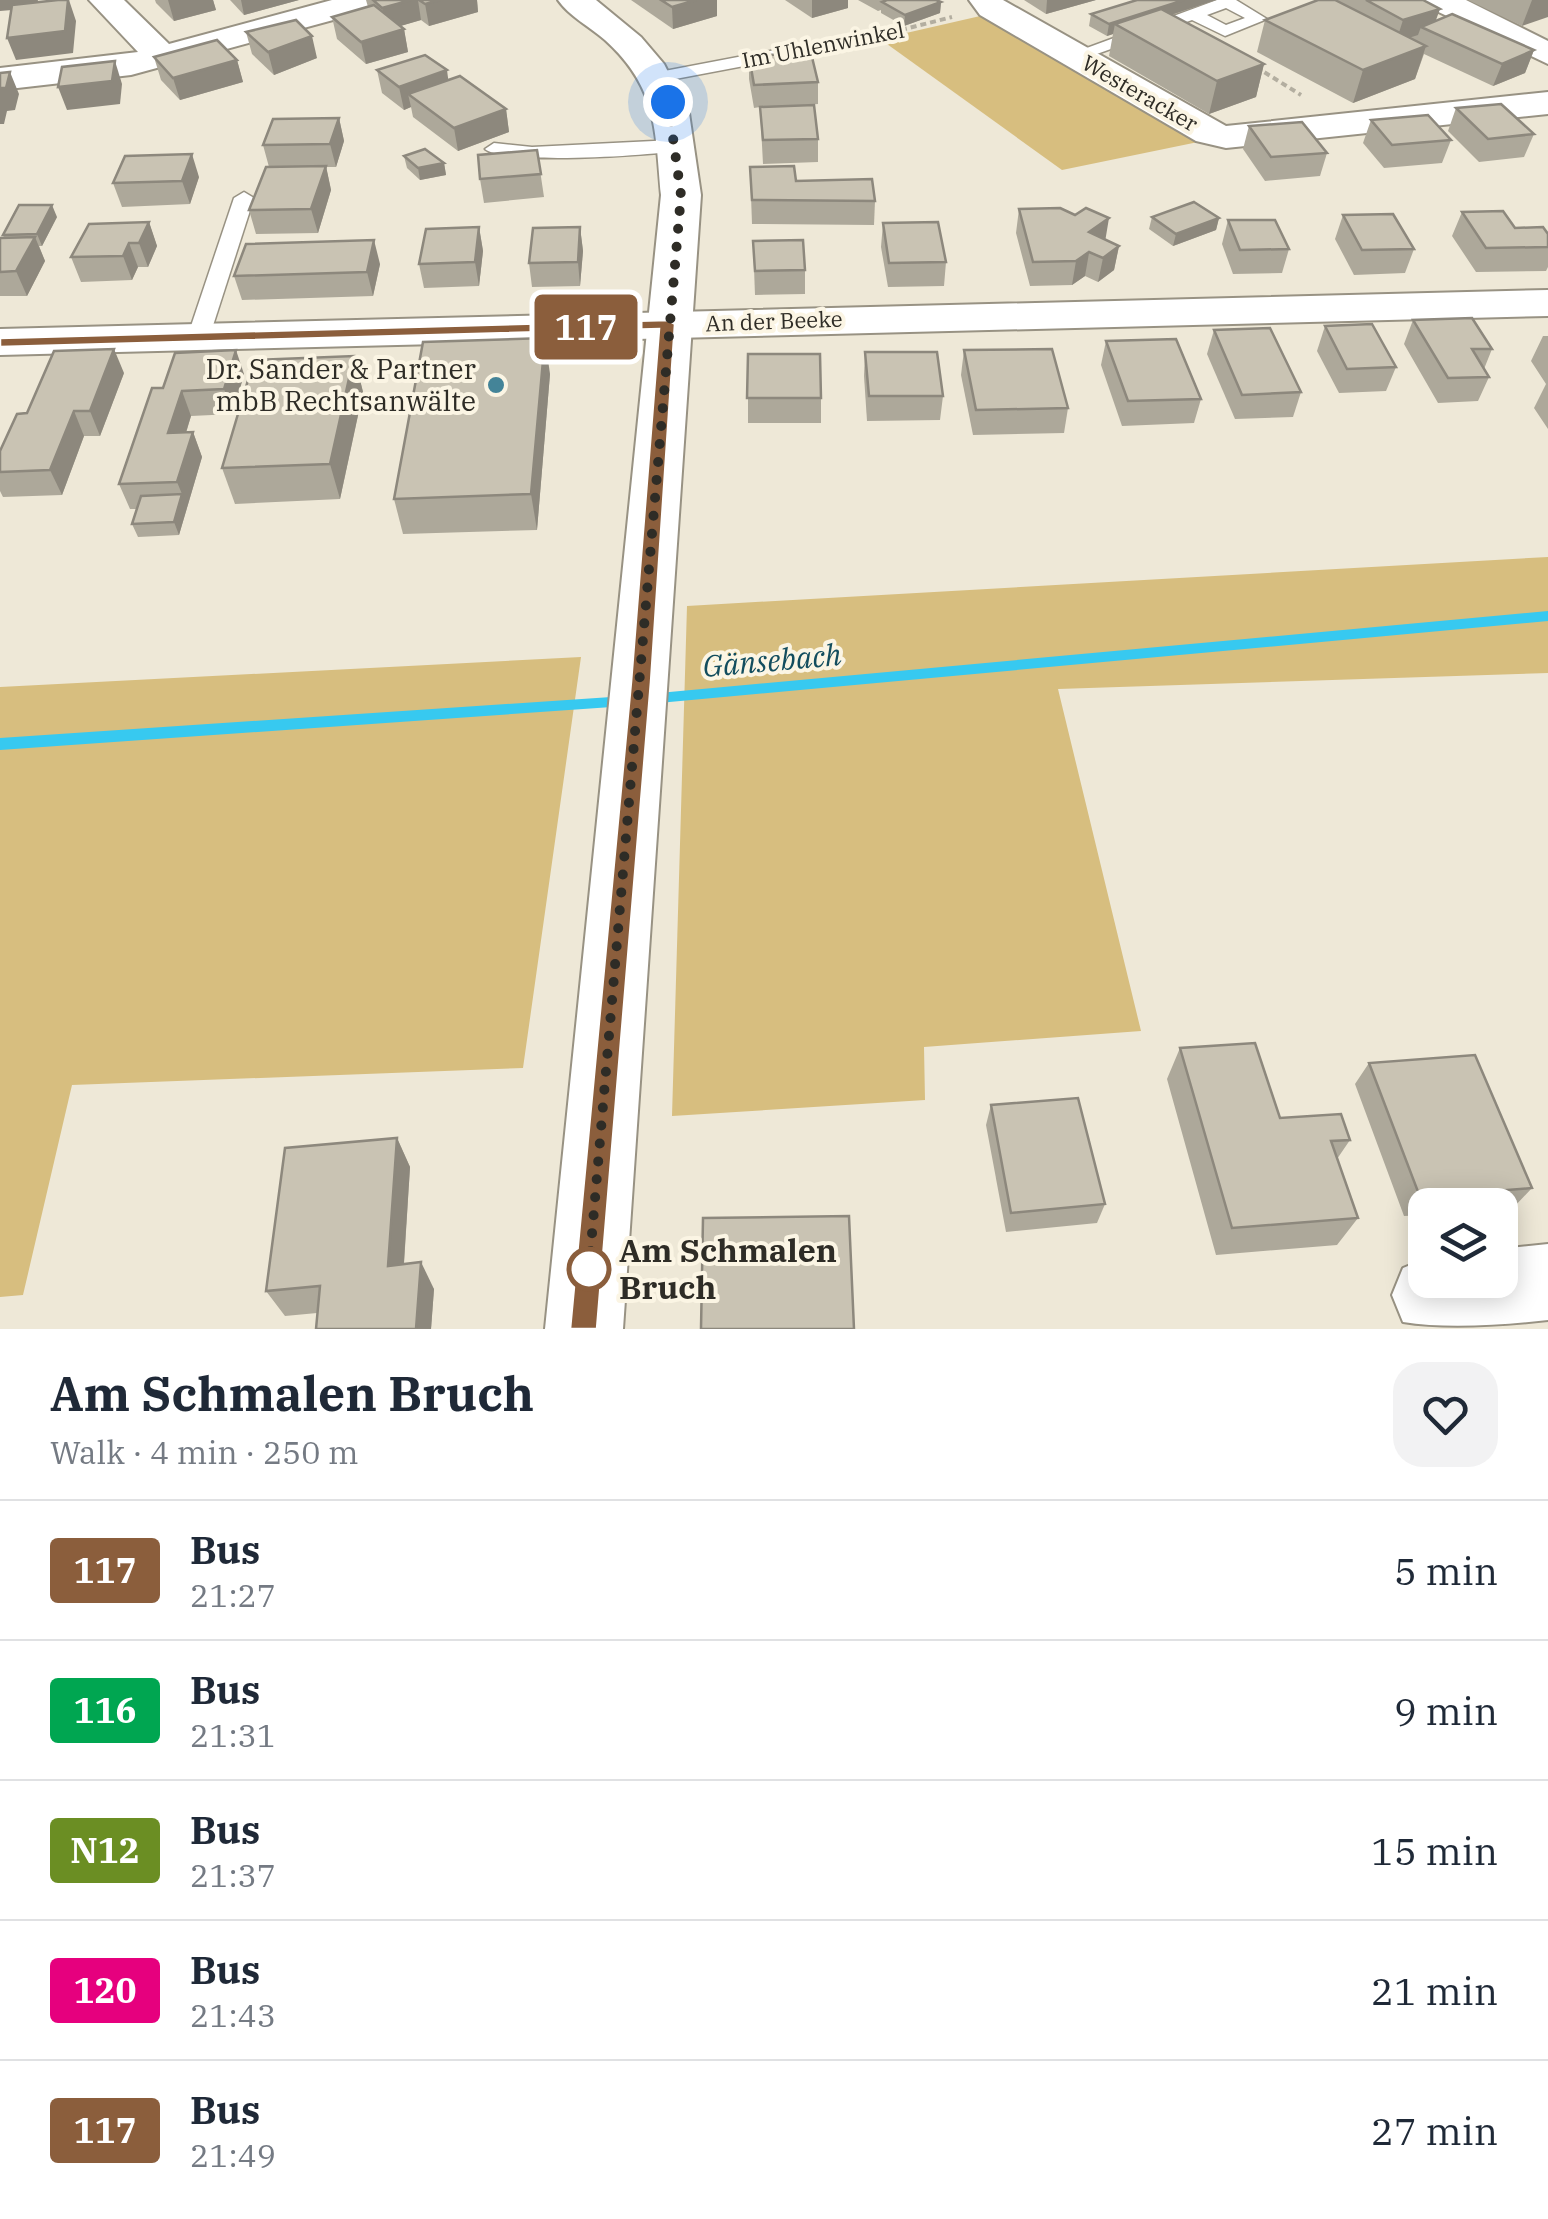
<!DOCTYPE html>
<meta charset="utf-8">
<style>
:root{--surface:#fff;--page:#f2f2f3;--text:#1f2937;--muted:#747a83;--line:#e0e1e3}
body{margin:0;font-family:"IBM Plex Serif",serif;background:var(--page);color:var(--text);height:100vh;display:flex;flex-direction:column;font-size:38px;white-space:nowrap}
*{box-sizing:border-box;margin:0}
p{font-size:32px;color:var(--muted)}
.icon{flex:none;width:55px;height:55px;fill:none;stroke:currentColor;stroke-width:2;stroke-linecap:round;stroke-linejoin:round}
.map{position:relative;height:1329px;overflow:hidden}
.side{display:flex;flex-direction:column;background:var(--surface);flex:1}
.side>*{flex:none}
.badge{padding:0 20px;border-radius:8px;font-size:35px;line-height:65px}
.buttons{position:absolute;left:1408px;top:1188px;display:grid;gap:20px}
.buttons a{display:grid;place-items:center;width:110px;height:110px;border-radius:20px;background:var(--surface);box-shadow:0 5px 25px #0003;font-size:50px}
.you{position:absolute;width:50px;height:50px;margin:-25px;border:8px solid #fff;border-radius:50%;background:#1a73e8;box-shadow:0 0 0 15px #1a73e833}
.map>.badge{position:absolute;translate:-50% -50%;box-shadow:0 0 0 5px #fff}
.round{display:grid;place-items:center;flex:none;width:105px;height:105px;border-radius:30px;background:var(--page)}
.summary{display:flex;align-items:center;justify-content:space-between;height:170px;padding:0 50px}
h1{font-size:48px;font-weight:700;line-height:75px}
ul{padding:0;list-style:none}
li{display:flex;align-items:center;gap:30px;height:140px;padding:0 50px;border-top:2px solid var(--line)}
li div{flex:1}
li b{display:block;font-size:38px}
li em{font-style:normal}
li .badge{min-width:110px;font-weight:700;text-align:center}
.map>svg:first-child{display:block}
.green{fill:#d7be7f}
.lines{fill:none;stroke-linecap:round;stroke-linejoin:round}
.stream{fill:#37c9f0;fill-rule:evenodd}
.lane-casing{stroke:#989283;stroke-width:3}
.street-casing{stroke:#989283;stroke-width:4}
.secondary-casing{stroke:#989283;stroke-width:4}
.path{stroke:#b3aea0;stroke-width:4;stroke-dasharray:6 4;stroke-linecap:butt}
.lane{fill:#fff;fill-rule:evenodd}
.street{fill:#fff;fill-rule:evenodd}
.secondary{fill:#fff;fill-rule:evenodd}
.wall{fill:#ada89a}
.shaded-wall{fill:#8d887d}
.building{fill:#c9c3b3;stroke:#8d887d;stroke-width:2.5}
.line{fill:#8b5e3c;stroke:#fff;stroke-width:2.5}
.walk{stroke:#2e2c26;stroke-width:10;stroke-dasharray:0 18}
.poi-dot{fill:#448498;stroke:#fbf5e4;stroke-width:4}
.stop-dot{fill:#fff;stroke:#8b5e3c;stroke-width:5}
.labels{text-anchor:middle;stroke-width:8;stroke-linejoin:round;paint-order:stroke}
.far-street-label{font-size:22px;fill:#2e2c26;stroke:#fbf5e4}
.poi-label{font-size:28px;fill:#2e2c26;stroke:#fbf5e4;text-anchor:end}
.water-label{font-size:30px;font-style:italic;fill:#124d5e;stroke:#fbf5e4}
.near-stop-label{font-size:32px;font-weight:bold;fill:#2e2c26;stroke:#fbf5e4;text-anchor:start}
</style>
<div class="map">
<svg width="1548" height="1329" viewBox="0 0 1548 1329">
<rect width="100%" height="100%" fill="#eee8d7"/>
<g class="green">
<polygon points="989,14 1203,141 1062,170 880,39"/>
<polygon points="1548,557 1548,673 1058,689 1141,1031 924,1047 925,1100 672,1116 687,606"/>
<polygon points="581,657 523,1068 72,1085 23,1295 0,1297 0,687"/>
</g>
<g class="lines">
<g class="stream">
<polygon points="1548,611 1548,621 648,704 643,703 641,699 643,695 648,694"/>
<polygon points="626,696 631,697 633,701 631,705 626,706 0,750 0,738"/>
</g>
<g class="lane-casing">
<g id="lane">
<path d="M 1217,0 L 1236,0 L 1267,19 L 1225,36 L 1192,20 L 1080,60 L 1065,56 ZM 1226,8 L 1245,18 L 1226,25 L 1207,15 Z"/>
<polygon points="875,31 881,32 881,40 654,83 645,78 654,73"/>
<path d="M 674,140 L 681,142 L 681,150 C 651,156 504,165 485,149 L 494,143 L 532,147 Z"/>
<polygon points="244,192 254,198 209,338 198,345 190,343 187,338 234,198"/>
</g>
</g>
<g class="street-casing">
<g id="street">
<polygon points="89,0 124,0 169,44 332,0 385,0 381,7 131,75 0,90 0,68 138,52"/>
<polygon points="969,0 1003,0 1226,126 1548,92 1548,114 1226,148 1196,141 980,15"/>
<polygon points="1424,0 1466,0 1548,41 1548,64 1428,7"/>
<polygon points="1548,290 1548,316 0,355 0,329"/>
<path d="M 1548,1244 L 1548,1320 C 1503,1325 1446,1329 1403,1322 L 1392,1295 L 1403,1268 L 1425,1259 L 1425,1280 L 1500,1280 L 1500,1249 Z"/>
</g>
</g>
<g class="secondary-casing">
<path id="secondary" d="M 558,0 L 596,0 L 641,37 L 664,64 L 689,113 L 701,195 L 623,1329 L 545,1329 L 661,195 C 655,130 658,88 605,40 C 590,27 569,16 558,0 Z"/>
</g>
<g class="path">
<polyline points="901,30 952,17"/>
<polyline points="1256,67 1301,95"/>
</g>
<use href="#lane" class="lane"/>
<use href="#street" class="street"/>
<use href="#secondary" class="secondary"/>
</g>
<g class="wall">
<polygon points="155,0 213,0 216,10 174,21 156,3"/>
<polygon points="230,0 299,0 244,15"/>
<polygon points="366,0 477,0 478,12 429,26 421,20 400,26 404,29 408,52 366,64 337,39 332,17 368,7"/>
<polygon points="631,0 717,0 717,16 673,29"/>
<polygon points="785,0 848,0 848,8 812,18"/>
<polygon points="858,0 936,0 941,2 940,13 904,26 881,13 881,10 878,11"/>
<polygon points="1024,0 1096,0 1046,14"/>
<polygon points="1137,0 1216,0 1172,15 1264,64 1256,97 1209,114 1109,56 1113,34 1107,36 1089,26 1091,14"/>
<polygon points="1318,0 1423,0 1436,21 1534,50 1525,73 1493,86 1424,54 1415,79 1353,103 1257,52 1265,20"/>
<polygon points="1468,0 1548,0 1522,26"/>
<polygon points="246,32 317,58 274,75 252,54"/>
<polygon points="749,56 818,82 818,104 775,107 818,139 818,162 763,164 760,107 754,108 749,79"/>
<polygon points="154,57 237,60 243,82 180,100 161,80"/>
<polygon points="377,70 448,80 506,109 509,132 458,151 413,117 411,107 404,110 382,93"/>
<polygon points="1456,108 1534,134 1524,157 1479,162 1448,131"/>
<polygon points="339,118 344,141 336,167 326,167 331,190 318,233 256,234 249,210 269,167 263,145"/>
<polygon points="1371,120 1451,140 1442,163 1384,168 1363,143"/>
<polygon points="1249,126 1327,153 1320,176 1265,181 1243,149"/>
<polygon points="537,150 544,197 484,203 480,179"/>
<polygon points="404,156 444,163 446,175 420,180 407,168"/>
<polygon points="750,167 875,201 874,225 752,224"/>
<polygon points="199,177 190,204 122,207 113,183"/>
<polygon points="1019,209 1119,246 1114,270 1098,282 1085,276 1072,285 1030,286 1016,233"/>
<polygon points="1462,212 1515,228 1548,234 1548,267 1546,271 1476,272 1452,236"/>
<polygon points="1343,215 1414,249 1405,273 1354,275 1335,239"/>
<polygon points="57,217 42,246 39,246 45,261 27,296 0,296 0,238 4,238 3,235"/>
<polygon points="1152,217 1219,218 1216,230 1173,246 1149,229"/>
<polygon points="1228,220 1289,249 1282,273 1233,274 1222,244"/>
<polygon points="149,222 157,246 148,267 138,267 132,280 81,282 71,257"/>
<polygon points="883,223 946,262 944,286 888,287 881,247"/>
<polygon points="479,227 483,251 479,286 424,288 419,264"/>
<polygon points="580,227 583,251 580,286 532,287 529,263"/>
<polygon points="753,241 805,270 805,294 755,295"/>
<polygon points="380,264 373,296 242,300 234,276"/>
<polygon points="1413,320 1492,349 1484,369 1489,377 1478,401 1438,403 1404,344"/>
<polygon points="1325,326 1396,367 1386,391 1339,393 1317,351"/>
<polygon points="1214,330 1301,392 1293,417 1235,419 1207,354"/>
<polygon points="1543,336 1548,336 1548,429 1534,408 1546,384 1531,361"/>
<polygon points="1106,341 1201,399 1194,423 1122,426 1101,365"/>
<polygon points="964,350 1068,408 1064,433 973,435 961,375"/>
<polygon points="865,352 943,396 940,420 867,421 864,376"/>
<polygon points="748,354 821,398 821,423 748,423"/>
<polygon points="354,356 363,392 340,499 235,504 222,468"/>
<polygon points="124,373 100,436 84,436 62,495 3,497 0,491 0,451 27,413"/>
<polygon points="244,374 233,414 191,416 186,433 193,432 202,457 179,535 138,537 132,524 137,509 130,509 119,484 163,388"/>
<polygon points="550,374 537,530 403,534 394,499"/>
<polygon points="1180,1048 1280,1118 1350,1140 1337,1159 1358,1218 1337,1245 1216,1255 1167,1079"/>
<polygon points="1369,1063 1532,1188 1514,1207 1500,1208 1500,1205 1425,1205 1425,1215 1404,1216 1355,1084"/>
<polygon points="991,1105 1105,1204 1097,1223 1006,1232 986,1125"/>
<polygon points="397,1138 410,1167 404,1264 434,1289 431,1329 316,1329 317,1313 285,1316 266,1291"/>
</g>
<g class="shaded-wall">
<polygon points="0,0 38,0 36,8 0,11"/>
<polygon points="69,0 76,21 73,53 16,60 7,38"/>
<polygon points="168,0 213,0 216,10 174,21"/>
<polygon points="241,0 299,0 244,15"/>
<polygon points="411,0 418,0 421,20 387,30 382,8"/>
<polygon points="440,0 477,0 478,12 429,26 425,4"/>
<polygon points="696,0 717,0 717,16 673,29 672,7"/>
<polygon points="812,0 848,0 848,8 812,18"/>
<polygon points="1047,0 1096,0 1046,14"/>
<polygon points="1184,0 1216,0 1125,30 1115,24 1113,34 1107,36 1109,24"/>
<polygon points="1532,0 1548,0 1548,17 1522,26"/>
<polygon points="941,2 940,13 904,26 905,15"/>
<polygon points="1440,9 1432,31 1421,27 1418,35 1396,42 1403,20"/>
<polygon points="404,29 408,52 366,64 361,42"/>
<polygon points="312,36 317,58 274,75 268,52"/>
<polygon points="1426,46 1415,79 1353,103 1363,70"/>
<polygon points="1534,50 1525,73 1493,86 1502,64"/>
<polygon points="237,60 243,82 180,100 173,78"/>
<polygon points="115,61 122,84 120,104 67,110 58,87"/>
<polygon points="1264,64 1256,97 1209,114 1217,81"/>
<polygon points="447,70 450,93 408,94 411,107 404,110 399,87"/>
<polygon points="10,72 19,94 15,110 7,111 4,124 0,124 0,88"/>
<polygon points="506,109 509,132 458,151 454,128"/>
<polygon points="339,118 344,141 336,167 330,144"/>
<polygon points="192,154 199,177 190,204 182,181"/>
<polygon points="444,163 446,175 420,180 418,168"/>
<polygon points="326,166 331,190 318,233 311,209"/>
<polygon points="52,205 57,217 42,246 37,234"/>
<polygon points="1109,218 1105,242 1089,253 1085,276 1072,285 1076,261 1089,232"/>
<polygon points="1219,218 1216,230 1173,246 1176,234"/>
<polygon points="149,222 157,246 148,267 139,243"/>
<polygon points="479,227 483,251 479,286 475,262"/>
<polygon points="580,227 583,251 580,286 578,262"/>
<polygon points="35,237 45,261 27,296 16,271"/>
<polygon points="374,240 380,264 373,296 367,272"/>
<polygon points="129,243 138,267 132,280 123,256"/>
<polygon points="1119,246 1114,270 1098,282 1103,258"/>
<polygon points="545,338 550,374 537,530 531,494"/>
<polygon points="114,349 124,373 100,436 90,411"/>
<polygon points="236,350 244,374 233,414 224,389"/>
<polygon points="354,356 363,392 340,499 330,464"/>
<polygon points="182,391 191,416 178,458 168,433"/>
<polygon points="74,411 84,436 62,495 50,470"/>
<polygon points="193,432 202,457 179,535 174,522 182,494 177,482"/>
<polygon points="397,1138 410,1167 402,1292 388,1266"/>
<polygon points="421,1262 434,1289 431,1329 416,1329"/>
</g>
<g class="building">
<polygon points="58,0 68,0 65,31 7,38 12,5"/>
<polygon points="373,0 411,0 382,8"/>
<polygon points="419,0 440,0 425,4"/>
<polygon points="661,0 696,0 672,7"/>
<polygon points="887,0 936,0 941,2 905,15 882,2"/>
<polygon points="1137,0 1184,0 1109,24 1091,14"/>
<polygon points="1318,0 1335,0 1426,46 1363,70 1265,20"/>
<polygon points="1366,0 1423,0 1440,9 1403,20"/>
<polygon points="374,5 404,29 361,42 332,17"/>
<polygon points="1161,9 1264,64 1217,81 1115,24"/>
<polygon points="1452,14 1534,50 1502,64 1421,27"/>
<polygon points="296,20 312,36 268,52 246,32"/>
<polygon points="217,40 237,60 173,78 154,57"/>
<polygon points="811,53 818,82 754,85 749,56"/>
<polygon points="425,55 447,70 399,87 377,70"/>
<polygon points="115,61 112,81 58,87 62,67"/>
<polygon points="10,72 6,88 0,88 0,73"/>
<polygon points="460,76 506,109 454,128 408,94"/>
<polygon points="1501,104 1534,134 1488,139 1456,108"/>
<polygon points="814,105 818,139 763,140 760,107"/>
<polygon points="1428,115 1451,140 1392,145 1371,120"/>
<polygon points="339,118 330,144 263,145 273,119"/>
<polygon points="1302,122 1327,153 1271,157 1249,126"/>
<polygon points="425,149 444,163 418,168 404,156"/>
<polygon points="537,150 541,174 480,179 478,155"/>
<polygon points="192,154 182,181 113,183 125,156"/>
<polygon points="326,166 311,209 249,210 266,167"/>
<polygon points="794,166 796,181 872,179 875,201 752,200 750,167"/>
<polygon points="1194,202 1219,218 1176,234 1152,217"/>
<polygon points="19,205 52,205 37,234 3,235"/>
<polygon points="1060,208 1075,215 1086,208 1109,218 1089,232 1119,246 1103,258 1089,252 1076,261 1033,262 1019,209"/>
<polygon points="1503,211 1515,228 1543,227 1548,234 1548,247 1486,248 1462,212"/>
<polygon points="1393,214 1414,249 1362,250 1343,215"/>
<polygon points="1228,220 1275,220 1289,249 1240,250"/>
<polygon points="149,222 139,243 129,243 123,256 71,257 89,224"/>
<polygon points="938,222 946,262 889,263 883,223"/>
<polygon points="479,227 475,262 419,264 426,229"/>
<polygon points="580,227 578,262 529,263 533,228"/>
<polygon points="35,237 16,271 0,272 0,238"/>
<polygon points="374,240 367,272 234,276 246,244"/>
<polygon points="803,240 805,270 755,271 753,241"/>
<polygon points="1472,318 1492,349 1472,349 1489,377 1448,378 1413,320"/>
<polygon points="1372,324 1396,367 1347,369 1325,326"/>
<polygon points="1270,328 1301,392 1242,395 1214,330"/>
<polygon points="545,338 531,494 394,499 423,342"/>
<polygon points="1176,339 1201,399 1128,401 1106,341"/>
<polygon points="114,349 90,411 74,411 50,470 0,472 0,451 17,414 27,413 54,351"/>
<polygon points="1052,349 1068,408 976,410 964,350"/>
<polygon points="236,350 224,389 182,391 168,433 193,432 177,482 119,484 152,388 163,388 175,353"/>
<polygon points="865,352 937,352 943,396 869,396"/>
<polygon points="748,354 820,354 821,398 747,398"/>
<polygon points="354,356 330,464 222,468 254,360"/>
<polygon points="182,494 174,522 132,524 141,496"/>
<polygon points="1255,1043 1280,1118 1341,1114 1350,1140 1331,1141 1358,1218 1232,1228 1180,1048"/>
<polygon points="1475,1055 1532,1188 1420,1197 1369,1063"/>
<polygon points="1078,1098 1105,1204 1011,1213 991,1105"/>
<polygon points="397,1138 388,1266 421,1262 416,1329 316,1329 320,1286 266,1291 285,1148"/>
<polygon points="849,1216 854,1329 701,1329 703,1218"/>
</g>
<polygon class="line" points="668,320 675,324 651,682 597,1329 570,1329 631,682 659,329 0,347 0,338"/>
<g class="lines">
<polyline class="walk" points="589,1269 681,195 668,102"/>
</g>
<circle class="poi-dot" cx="496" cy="385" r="10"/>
<circle class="stop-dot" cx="589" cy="1269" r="20"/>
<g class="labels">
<g class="far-street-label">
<text transform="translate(823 45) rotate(-11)" y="8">Im Uhlenwinkel</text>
<text transform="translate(1140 93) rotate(30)" y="8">Westeracker</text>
<text transform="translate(774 321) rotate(-2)" y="8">An der Beeke</text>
</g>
<g class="poi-label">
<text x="476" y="379">Dr. Sander &amp; Partner<tspan x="476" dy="32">mbB Rechtsanwälte</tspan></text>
</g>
<g class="water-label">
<text transform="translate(772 661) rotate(-5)" y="10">Gänsebach</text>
</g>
<g class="near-stop-label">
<text x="619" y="1262">Am Schmalen<tspan x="619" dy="37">Bruch</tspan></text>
</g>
</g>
</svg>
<div class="buttons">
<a><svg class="icon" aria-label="layers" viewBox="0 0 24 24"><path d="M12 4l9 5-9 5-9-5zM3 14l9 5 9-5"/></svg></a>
</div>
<div class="you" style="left:668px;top:102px"></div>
<b class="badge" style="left:586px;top:327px;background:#8b5e3c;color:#fff">117</b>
</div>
<section class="side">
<div class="summary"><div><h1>Am Schmalen Bruch</h1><p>Walk · 4 min · 250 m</p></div><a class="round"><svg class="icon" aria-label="heart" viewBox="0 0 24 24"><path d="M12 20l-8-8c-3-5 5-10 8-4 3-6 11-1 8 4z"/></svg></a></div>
<ul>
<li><span class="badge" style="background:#8b5e3c;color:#fff">117</span><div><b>Bus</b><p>21:27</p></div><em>5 min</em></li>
<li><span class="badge" style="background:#00a651;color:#fff">116</span><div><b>Bus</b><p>21:31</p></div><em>9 min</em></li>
<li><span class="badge" style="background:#6b8e23;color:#fff">N12</span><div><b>Bus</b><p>21:37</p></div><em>15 min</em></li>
<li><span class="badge" style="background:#e6007e;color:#fff">120</span><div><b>Bus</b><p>21:43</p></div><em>21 min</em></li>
<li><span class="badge" style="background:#8b5e3c;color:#fff">117</span><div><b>Bus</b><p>21:49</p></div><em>27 min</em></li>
</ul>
</section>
